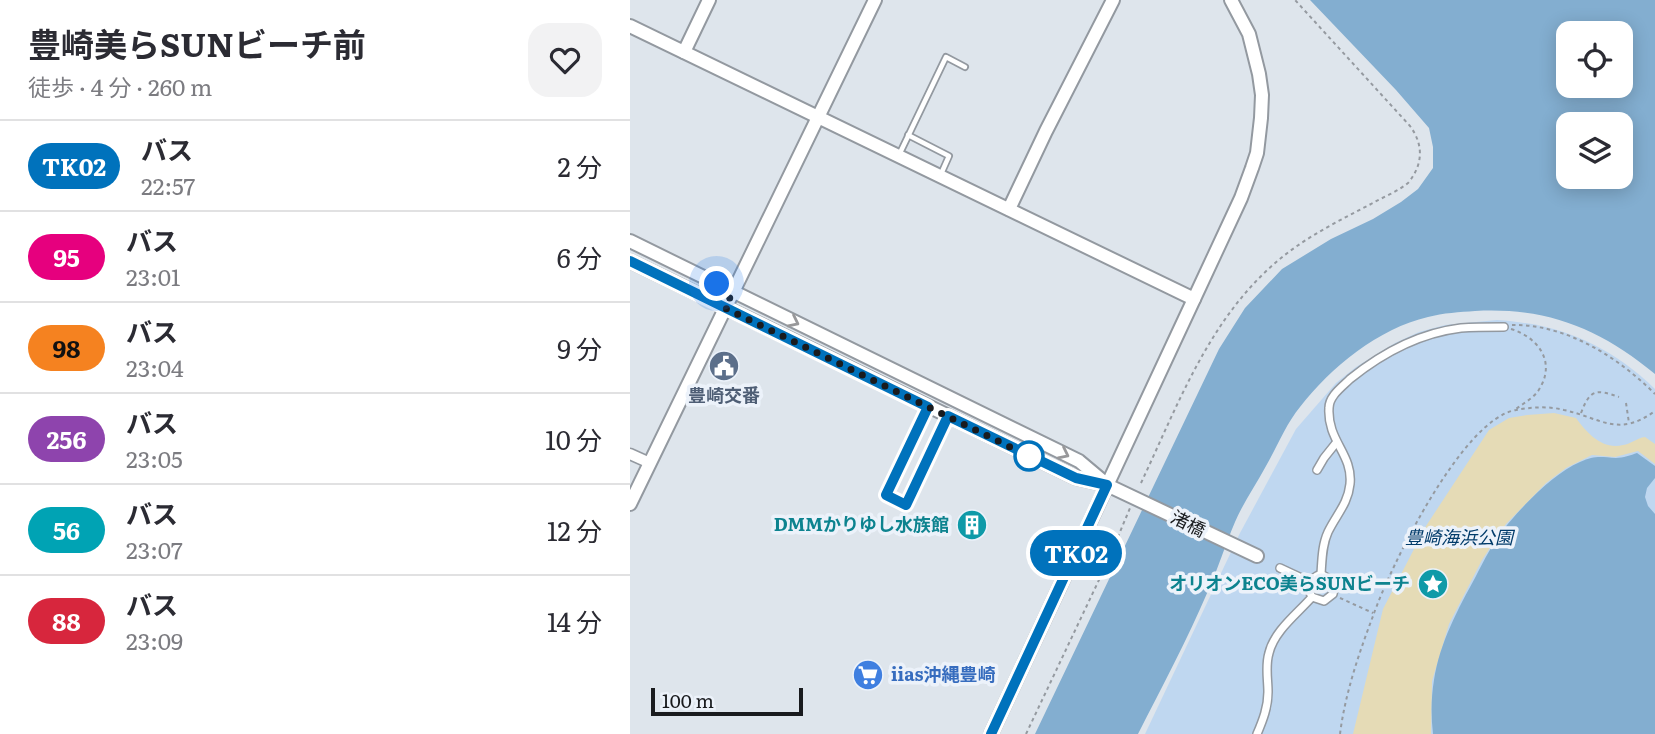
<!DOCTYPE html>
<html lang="ja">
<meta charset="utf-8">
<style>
:root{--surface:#fff;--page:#f2f2f3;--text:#2b2b33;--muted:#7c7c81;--line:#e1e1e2}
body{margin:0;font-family:Literata,"Noto Sans JP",serif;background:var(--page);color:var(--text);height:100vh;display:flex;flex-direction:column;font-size:26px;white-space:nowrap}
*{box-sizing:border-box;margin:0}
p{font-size:23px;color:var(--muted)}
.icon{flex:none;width:38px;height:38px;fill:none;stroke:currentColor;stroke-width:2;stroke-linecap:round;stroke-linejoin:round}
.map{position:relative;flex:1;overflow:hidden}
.drawer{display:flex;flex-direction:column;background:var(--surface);width:630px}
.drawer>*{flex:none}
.badge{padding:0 14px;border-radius:23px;font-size:24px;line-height:46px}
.controls{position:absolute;left:926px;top:21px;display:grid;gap:14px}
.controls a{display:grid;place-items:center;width:77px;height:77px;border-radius:14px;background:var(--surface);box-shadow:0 4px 18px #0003;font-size:35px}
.scale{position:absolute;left:21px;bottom:18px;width:152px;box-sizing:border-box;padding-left:7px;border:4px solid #191b1e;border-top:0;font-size:19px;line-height:24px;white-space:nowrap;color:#191b1e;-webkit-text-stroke:5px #ecf2fa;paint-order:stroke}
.you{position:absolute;width:35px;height:35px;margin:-18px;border:5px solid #fff;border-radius:50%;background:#1a73e8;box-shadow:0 0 0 10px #1a73e833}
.map>.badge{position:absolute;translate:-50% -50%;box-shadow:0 0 0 4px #fff}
.round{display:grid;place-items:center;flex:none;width:74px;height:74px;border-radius:21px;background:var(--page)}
.head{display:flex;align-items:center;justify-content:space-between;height:119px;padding:0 28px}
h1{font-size:33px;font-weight:700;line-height:52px}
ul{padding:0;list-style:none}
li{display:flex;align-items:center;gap:21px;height:91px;padding:0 28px;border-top:2px solid var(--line)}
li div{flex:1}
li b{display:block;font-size:26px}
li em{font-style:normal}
li .badge{min-width:77px;font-weight:700;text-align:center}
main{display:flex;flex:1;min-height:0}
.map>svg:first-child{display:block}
.green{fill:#bfd7f0}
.sand{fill:#e5dbb6}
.water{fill:#83aed0;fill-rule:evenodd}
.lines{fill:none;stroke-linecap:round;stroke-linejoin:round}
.service-casing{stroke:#9399a0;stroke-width:8}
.pedestrian-casing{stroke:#9399a0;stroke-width:10}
.minor-casing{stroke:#9399a0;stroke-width:13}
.tertiary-casing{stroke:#9399a0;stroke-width:16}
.path{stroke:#959aa0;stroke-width:2;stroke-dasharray:3.5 3.5;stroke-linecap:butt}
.service{stroke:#fff;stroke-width:4.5}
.pedestrian{stroke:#fff;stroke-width:7}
.minor{stroke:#fff;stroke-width:10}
.tertiary{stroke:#fff;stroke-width:12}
.oneway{stroke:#98989a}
.line-casing{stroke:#fff;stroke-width:16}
.line{stroke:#0072bc;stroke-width:10}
.walk{stroke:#191b1e;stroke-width:7;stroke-dasharray:0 12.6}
.stop-dot{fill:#fff;stroke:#0072bc;stroke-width:3.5}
.labels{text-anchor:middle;stroke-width:7;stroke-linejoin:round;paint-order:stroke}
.service-label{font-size:18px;font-weight:bold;fill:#4e5e75;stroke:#ecf2fa}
.street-label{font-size:18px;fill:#191b1e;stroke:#ecf2fa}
.culture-label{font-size:18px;font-weight:bold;fill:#0d838f;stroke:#ecf2fa;text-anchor:end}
.park-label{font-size:18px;font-style:italic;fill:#003b6a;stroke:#ecf2fa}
.shop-label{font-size:18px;font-weight:bold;fill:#366cbe;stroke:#ecf2fa;text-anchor:start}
</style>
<main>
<section class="drawer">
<div class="head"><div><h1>豊崎美らSUNビーチ前</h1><p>徒歩 · 4 分 · 260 m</p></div><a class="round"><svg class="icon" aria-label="heart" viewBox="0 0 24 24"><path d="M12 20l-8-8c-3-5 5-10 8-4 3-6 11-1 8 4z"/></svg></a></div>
<ul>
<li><span class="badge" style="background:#0072bc;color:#fff">TK02</span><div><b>バス</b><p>22:57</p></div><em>2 分</em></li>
<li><span class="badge" style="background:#e6007e;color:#fff">95</span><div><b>バス</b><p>23:01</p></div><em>6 分</em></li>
<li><span class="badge" style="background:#f58220;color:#111">98</span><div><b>バス</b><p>23:04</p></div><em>9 分</em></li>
<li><span class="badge" style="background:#8e44ad;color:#fff">256</span><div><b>バス</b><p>23:05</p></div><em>10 分</em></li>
<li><span class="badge" style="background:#00a3b4;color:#fff">56</span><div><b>バス</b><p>23:07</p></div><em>12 分</em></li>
<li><span class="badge" style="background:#d7263d;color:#fff">88</span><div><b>バス</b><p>23:09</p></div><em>14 分</em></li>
</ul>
</section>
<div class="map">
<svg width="1025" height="734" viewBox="0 0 1025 734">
<rect width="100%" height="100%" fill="#dee5ec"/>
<path class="green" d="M 867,320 C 931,324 979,345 1025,389 L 1025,579 L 951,734 L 515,734 L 610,533 L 666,429 L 706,383 L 726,367 L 765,343 L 789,332 L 815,325 Z"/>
<path class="sand" d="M 924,413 L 946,418 C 957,433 972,450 993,445 C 1001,444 1007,438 1015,437 L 1025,444 L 1025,464 L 1008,451 L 985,457 L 962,455 L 936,468 L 916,483 L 876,524 L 852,560 L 819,624 L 802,681 L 801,734 L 723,734 L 753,609 L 796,526 L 859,430 L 879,418 L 897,415 Z"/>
<g class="water">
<path d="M 680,0 L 1025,0 L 1025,374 C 970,329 918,307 845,311 C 830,312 813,313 798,317 C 749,328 700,368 670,407 C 656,424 647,447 636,466 C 626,485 613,503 605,522 C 595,545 588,569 578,591 C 557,640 532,687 508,734 L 405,734 L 589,349 L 615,308 L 652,269 L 701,239 L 743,219 L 771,202 L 788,189 L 803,168 L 803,147 L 799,128 L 766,90 ZM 938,33 L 990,33 L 990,86 L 938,86 ZM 938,124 L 990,124 L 990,177 L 938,177 Z"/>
<path d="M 1007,453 L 1025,466 L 1025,478 L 1017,488 L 1015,497 L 1018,506 L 1025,514 L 1025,734 L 803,734 C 801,716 801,698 804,680 C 810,642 828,609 846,576 C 854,560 863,543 874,529 C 891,507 924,473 950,462 C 965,455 971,457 986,458 C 993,458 1001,455 1007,453 Z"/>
</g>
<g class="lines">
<g class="service-casing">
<g id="service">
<polyline points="278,135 319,156 311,174"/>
<polyline points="269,155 316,57 335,67"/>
<polyline points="298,408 256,495 276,505 318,418"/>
</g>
</g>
<g class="pedestrian-casing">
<g id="pedestrian">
<polyline points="687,470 694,458 706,443"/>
<polyline points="650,568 680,582"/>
<path d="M 682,597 C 676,587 680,578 691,574"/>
<path d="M 627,734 C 633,720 638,707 638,692 C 638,679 635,666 639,653 C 644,631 667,614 682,597 L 694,601 L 703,594 L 704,589 L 701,580 L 691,574 C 692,560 692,545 698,532 C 706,515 718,504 720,484 C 723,454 697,441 699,408 C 699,396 712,387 720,379 C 751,354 790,333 831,328 C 845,327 860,327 874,327"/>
</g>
</g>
<g class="minor-casing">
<polyline id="minor" points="0,454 20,463"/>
</g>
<g class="tertiary-casing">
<g id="tertiary">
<polyline points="0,26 564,299"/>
<polyline points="54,52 79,0"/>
<polyline points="379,209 416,131 483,0"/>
<polyline points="0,241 449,461 474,482"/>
<polyline points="0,261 446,478 477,485 627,556"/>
<polyline points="0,504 245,0"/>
<polyline points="361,734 564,299 611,198 622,168 627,153 631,118 632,95 629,74 619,34 601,0"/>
</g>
</g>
<g class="path">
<path d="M 882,325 C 936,324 988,357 1025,394"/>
<path d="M 881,329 C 907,337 925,360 911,386 C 906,397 895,402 886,409"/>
<polyline points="996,403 999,423"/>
<path d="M 951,413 C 960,389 966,389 989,397"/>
<path d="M 511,483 C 552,396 585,303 667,246 C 690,230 716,217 741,204 C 753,197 767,192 778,183 C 793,165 794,145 780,126 L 665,0"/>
<polyline points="710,598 743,613"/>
<polyline points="396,734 477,563 500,508"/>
<path d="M 710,734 C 715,694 729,653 743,616 C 760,567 833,418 886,410 C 902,407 919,406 934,410 C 971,418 988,438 1025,411"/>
</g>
<use href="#service" class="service"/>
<use href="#pedestrian" class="pedestrian"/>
<use href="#minor" class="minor"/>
<use href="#tertiary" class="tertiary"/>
</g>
<defs><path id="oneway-chevron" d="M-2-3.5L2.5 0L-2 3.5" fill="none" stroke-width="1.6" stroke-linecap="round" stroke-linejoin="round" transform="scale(1.75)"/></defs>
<g class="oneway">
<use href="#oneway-chevron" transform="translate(164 322) rotate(26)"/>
<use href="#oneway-chevron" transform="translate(434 454) rotate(26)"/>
</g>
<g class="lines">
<g class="line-casing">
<polyline id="line" points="0,261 298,407 256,495 276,505 318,416 446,478 477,485 361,734"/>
</g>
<use href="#line" class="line"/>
<polyline class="walk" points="87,284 103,291 95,308 407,460 399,456"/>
</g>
<defs>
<g id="civic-disc" transform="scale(1.575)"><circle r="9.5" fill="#5c6f8a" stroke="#ecf2fa"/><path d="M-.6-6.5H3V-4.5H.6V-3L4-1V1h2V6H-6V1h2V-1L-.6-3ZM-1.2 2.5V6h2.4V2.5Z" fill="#fff"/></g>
<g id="building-disc" transform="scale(1.575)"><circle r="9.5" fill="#0f9aa8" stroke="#ecf2fa"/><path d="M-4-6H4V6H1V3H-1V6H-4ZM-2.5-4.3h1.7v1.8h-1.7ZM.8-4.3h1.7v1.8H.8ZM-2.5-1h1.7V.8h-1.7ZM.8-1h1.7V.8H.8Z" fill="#fff"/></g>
<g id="sight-disc" transform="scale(1.575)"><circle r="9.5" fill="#0f9aa8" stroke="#ecf2fa"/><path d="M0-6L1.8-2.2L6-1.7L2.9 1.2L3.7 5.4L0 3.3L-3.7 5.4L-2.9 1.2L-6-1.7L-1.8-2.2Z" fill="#fff"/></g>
<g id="supermarket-disc" transform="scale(1.575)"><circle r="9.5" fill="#3f7fe0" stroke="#ecf2fa"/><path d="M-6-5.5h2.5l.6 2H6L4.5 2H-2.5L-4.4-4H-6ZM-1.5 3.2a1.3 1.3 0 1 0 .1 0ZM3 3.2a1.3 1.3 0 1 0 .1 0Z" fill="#fff"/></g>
</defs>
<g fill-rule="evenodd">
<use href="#civic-disc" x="94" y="366"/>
<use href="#building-disc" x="342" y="525"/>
<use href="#sight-disc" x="803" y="584"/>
<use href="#supermarket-disc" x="238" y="675"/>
</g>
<circle class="stop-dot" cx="399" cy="456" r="14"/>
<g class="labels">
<g class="service-label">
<text x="94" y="402">豊崎交番</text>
</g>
<g class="street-label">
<text transform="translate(558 524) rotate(26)" y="6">渚橋</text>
</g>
<g class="culture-label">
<text x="319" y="531">DMMかりゆし水族館</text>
<text x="780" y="590">オリオンECO美らSUNビーチ</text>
</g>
<g class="park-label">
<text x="829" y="544">豊崎海浜公園</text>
</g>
<g class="shop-label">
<text x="261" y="681">iias沖縄豊崎</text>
</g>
</g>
</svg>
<div class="controls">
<a><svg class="icon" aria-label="locate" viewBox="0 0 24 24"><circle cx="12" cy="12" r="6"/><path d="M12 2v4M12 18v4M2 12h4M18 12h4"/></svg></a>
<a><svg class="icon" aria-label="layers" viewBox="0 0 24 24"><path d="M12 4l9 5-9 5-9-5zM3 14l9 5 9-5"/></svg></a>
</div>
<div class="scale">100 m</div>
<div class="you" style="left:87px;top:284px"></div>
<b class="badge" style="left:446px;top:553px;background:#0072bc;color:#fff">TK02</b>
</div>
</main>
